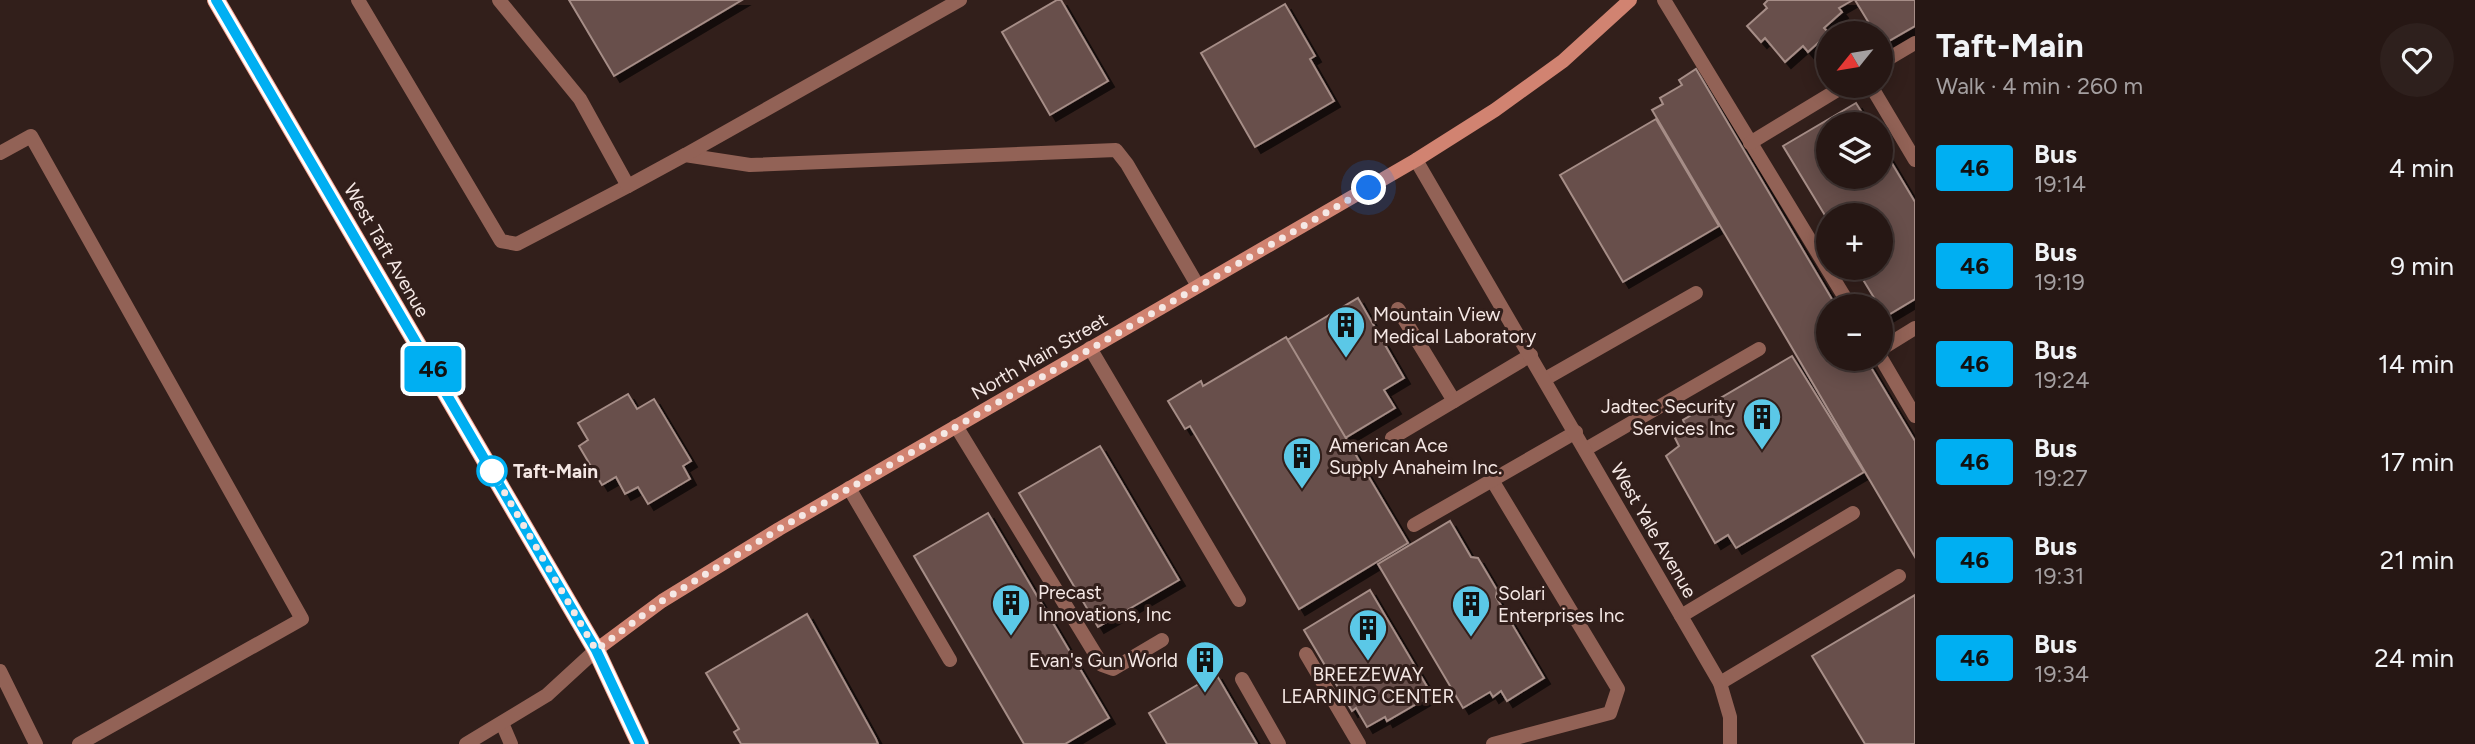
<!DOCTYPE html>
<meta charset="utf-8">
<style>
:root{--surface:#261714;--page:#2e201d;--text:#f1f3f6;--muted:#a49fa0;--line:#423634}
body{margin:0;font-family:Figtree,sans-serif;background:var(--page);color:var(--text);height:100vh;display:flex;flex-direction:column;font-size:26px;white-space:nowrap}
*{box-sizing:border-box;margin:0}
p{font-size:23px;color:var(--muted)}
.icon{flex:none;width:38px;height:38px;fill:none;stroke:currentColor;stroke-width:2;stroke-linecap:round;stroke-linejoin:round}
.map{position:relative;flex:1;overflow:hidden}
.sheet{display:flex;flex-direction:column;background:var(--surface);width:560px}
.sheet>*{flex:none}
.badge{padding:0 14px;border-radius:5px;font-size:24px;line-height:46px}
.needle{width:46px;rotate:240deg}
.tools{position:absolute;left:1816px;top:21px;display:grid;gap:14px}
.tools a{display:grid;place-items:center;width:77px;height:77px;border-radius:50%;background:var(--surface);box-shadow:0 4px 18px #0003,0 0 0 2px var(--line);font-size:35px}
.you{position:absolute;width:35px;height:35px;margin:-18px;border:5px solid #fff;border-radius:50%;background:#1a73e8;box-shadow:0 0 0 10px #1a73e833}
.map>.badge{position:absolute;translate:-50% -50%;box-shadow:0 0 0 4px #fff}
.round{display:grid;place-items:center;flex:none;width:74px;height:74px;border-radius:37px;background:var(--page)}
.headline{display:flex;align-items:center;justify-content:space-between;height:119px;padding:0 21px}
h1{font-size:33px;font-weight:700;line-height:52px}
ul{padding:0;list-style:none}
li{display:flex;align-items:center;gap:21px;height:98px;padding:0 21px}
li div{flex:1}
li b{display:block;font-size:26px}
li em{font-style:normal}
li .badge{min-width:77px;font-weight:700;text-align:center}
main{display:flex;flex:1;min-height:0}
.map>svg:first-child{display:block}
.building{fill:#67504b;stroke:#a68d87;stroke-width:2;filter:url(#shadow)}
.lines{fill:none;stroke-linecap:round;stroke-linejoin:round}
.lane{stroke:#926256;stroke-width:14}
.street{stroke:#926256;stroke-width:14}
.secondary{stroke:#d18371;stroke-width:14}
.primary{stroke:#f5a491;stroke-width:18}
.line-casing{stroke:#fff;stroke-width:16}
.line{stroke:#00aff2;stroke-width:10}
.walk{stroke:#f5e8e5;stroke-width:7;stroke-dasharray:0 12.6}
.stop-dot{fill:#fff;stroke:#00aff2;stroke-width:3.5}
.labels{text-anchor:middle;stroke-width:6;stroke-linejoin:round;paint-order:stroke}
.street-label{font-size:19px;fill:#f5e8e5;stroke:#321f1b}
.poi-label{font-size:19px;fill:#f5e8e5;stroke:#321f1b;text-anchor:start}
.stop-label{font-size:19px;font-weight:bold;fill:#f5e8e5;stroke:#321f1b;text-anchor:start}
</style>
<main>
<div class="map">
<svg width="1915" height="744" viewBox="0 0 1915 744">
<defs>
<filter id="shadow"><feDropShadow dx="6" dy="6" stdDeviation="0" flood-color="#0009"/></filter>
</defs>
<rect width="100%" height="100%" fill="#321f1b"/>
<g class="building">
<polygon points="569,0 742,0 614,76"/>
<polygon points="1057,0 1061,0 1108,81 1050,115 1002,32"/>
<polygon points="1768,0 1853,0 1839,8 1842,12 1824,28 1829,33 1808,52 1803,46 1785,62 1765,38 1761,42 1747,26 1767,8 1764,4"/>
<polygon points="1855,0 1915,0 1915,26 1882,45 1881,33 1875,33"/>
<polygon points="1285,4 1315,56 1310,59 1334,101 1255,147 1201,53"/>
<polygon points="1696,69 1836,306 1829,306 1829,359 1866,359 1915,441 1915,557 1652,110 1663,104 1660,98 1682,85 1679,80"/>
<polygon points="1856,103 1869,124 1829,124 1829,177 1881,177 1881,145 1915,202 1915,299 1885,317 1881,306 1879,306 1856,268 1881,268 1881,215 1829,215 1829,222 1783,146"/>
<polygon points="1656,119 1719,226 1623,282 1560,175"/>
<polygon points="1358,298 1404,378 1384,390 1395,408 1345,438 1287,340"/>
<polygon points="1286,337 1408,543 1299,609 1190,426 1185,429 1168,401 1201,381 1203,386"/>
<polygon points="1792,356 1864,472 1736,548 1728,535 1715,543 1666,456 1679,446 1673,434 1686,428 1683,420"/>
<polygon points="628,394 637,409 654,399 691,461 683,466 690,479 648,504 638,487 625,494 616,477 602,485 579,446 588,440 578,423"/>
<polygon points="1100,446 1179,580 1098,627 1019,493"/>
<polygon points="988,513 1109,718 1065,744 1024,744 914,556"/>
<polygon points="1450,521 1471,557 1478,558 1497,590 1496,597 1544,678 1507,701 1501,691 1493,697 1490,692 1463,708 1378,564"/>
<polygon points="1370,590 1432,695 1387,721 1385,717 1367,727 1356,708 1352,711 1304,630"/>
<polygon points="1915,595 1915,744 1865,744 1812,656"/>
<polygon points="807,614 876,739 878,744 741,744 734,732 739,729 706,673"/>
<polygon points="1216,674 1257,744 1167,744 1149,713"/>
</g>
<g class="lines">
<g class="lane">
<polyline points="358,0 501,241 517,244 628,186"/>
<polyline points="499,0 580,99 628,186 685,155 750,165 1116,150 1127,164 1198,286"/>
<polyline points="1664,0 1850,306"/>
<polyline points="1881,63 1915,43"/>
<polyline points="1871,86 1915,160"/>
<polyline points="1750,143 1844,86"/>
<polyline points="0,153 31,136 302,619 79,744"/>
<polyline points="685,155 960,0"/>
<polyline points="1398,309 1454,401"/>
<polyline points="1090,348 1239,600"/>
<polyline points="1881,349 1915,328"/>
<polyline points="1881,358 1915,416"/>
<polyline points="1545,379 1696,293"/>
<polyline points="956,426 1102,665 1113,669 1162,640"/>
<polyline points="1392,438 1531,355"/>
<polyline points="1586,449 1759,349"/>
<polyline points="1492,480 1618,689 1610,713 1493,744"/>
<polyline points="849,488 950,660"/>
<polyline points="1414,525 1576,432"/>
<polyline points="1681,616 1853,513"/>
<polyline points="1306,654 1359,744"/>
<polyline points="0,671 36,744"/>
<polyline points="1242,679 1279,744"/>
<polyline points="1720,683 1899,576"/>
<polyline points="502,723 511,744"/>
</g>
<g class="street">
<polyline points="1416,160 1720,683 1730,717 1730,744"/>
<polyline points="466,744 547,695 596,650"/>
</g>
<polyline class="secondary" points="596,650 662,601 779,529 1416,160 1495,110 1563,61 1630,0"/>
<polyline class="primary" points="216,0 596,650 640,744"/>
</g>
<g class="lines">
<g class="line-casing">
<polyline id="line" points="216,0 596,650 640,744"/>
</g>
<use href="#line" class="line"/>
<polyline class="walk" points="492,471 596,650 662,601 779,529 1369,188"/>
</g>
<defs>
<g id="building-pin" transform="scale(2.0125)"><path d="M0 17L-7.5 6A9.5 9.5 0 1 1 7.5 6Z" fill="#5bc8e7" stroke="#321f1b"/><path d="M-4-6H4V6H1V3H-1V6H-4ZM-2.5-4.3h1.7v1.8h-1.7ZM.8-4.3h1.7v1.8H.8ZM-2.5-1h1.7V.8h-1.7ZM.8-1h1.7V.8H.8Z" fill="#111"/></g>
</defs>
<g fill-rule="evenodd">
<use href="#building-pin" x="1346" y="325"/>
<use href="#building-pin" x="1762" y="417"/>
<use href="#building-pin" x="1302" y="456"/>
<use href="#building-pin" x="1011" y="603"/>
<use href="#building-pin" x="1471" y="604"/>
<use href="#building-pin" x="1368" y="628"/>
<use href="#building-pin" x="1205" y="660"/>
</g>
<circle class="stop-dot" cx="492" cy="471" r="14"/>
<g class="labels">
<g class="street-label">
<text transform="translate(387 250) rotate(60)" y="7">West Taft Avenue</text>
<text transform="translate(1039 356) rotate(-30)" y="7">North Main Street</text>
<text transform="translate(1654 530) rotate(60)" y="7">West Yale Avenue</text>
</g>
<g class="poi-label">
<text x="1373" y="321">Mountain View<tspan x="1373" dy="22">Medical Laboratory</tspan></text>
<text x="1735" y="413" text-anchor="end">Jadtec Security<tspan x="1735" dy="22">Services Inc</tspan></text>
<text x="1329" y="452">American Ace<tspan x="1329" dy="22">Supply Anaheim Inc.</tspan></text>
<text x="1038" y="599">Precast<tspan x="1038" dy="22">Innovations, Inc</tspan></text>
<text x="1498" y="600">Solari<tspan x="1498" dy="22">Enterprises Inc</tspan></text>
<text x="1178" y="667" text-anchor="end">Evan's Gun World</text>
<text x="1368" y="681" text-anchor="middle">BREEZEWAY<tspan x="1368" dy="22">LEARNING CENTER</tspan></text>
</g>
<g class="stop-label">
<text x="513" y="478">Taft-Main</text>
</g>
</g>
</svg>
<div class="tools">
<a><svg class="needle" viewBox="-14 -14 28 28"><path d="M0-13l5 13h-10z" fill="#e53935"/><path d="M0 13l5-13h-10z" fill="#a49fa0"/></svg></a>
<a><svg class="icon" aria-label="layers" viewBox="0 0 24 24"><path d="M12 4l9 5-9 5-9-5zM3 14l9 5 9-5"/></svg></a>
<a>+</a>
<a>−</a>
</div>
<div class="you" style="left:1369px;top:188px"></div>
<b class="badge" style="left:433px;top:369px;background:#00aff2;color:#111">46</b>
</div>
<section class="sheet">
<div class="headline"><div><h1>Taft-Main</h1><p>Walk · 4 min · 260 m</p></div><a class="round"><svg class="icon" aria-label="heart" viewBox="0 0 24 24"><path d="M12 20l-8-8c-3-5 5-10 8-4 3-6 11-1 8 4z"/></svg></a></div>
<ul>
<li><span class="badge" style="background:#00aff2;color:#111">46</span><div><b>Bus</b><p>19:14</p></div><em>4 min</em></li>
<li><span class="badge" style="background:#00aff2;color:#111">46</span><div><b>Bus</b><p>19:19</p></div><em>9 min</em></li>
<li><span class="badge" style="background:#00aff2;color:#111">46</span><div><b>Bus</b><p>19:24</p></div><em>14 min</em></li>
<li><span class="badge" style="background:#00aff2;color:#111">46</span><div><b>Bus</b><p>19:27</p></div><em>17 min</em></li>
<li><span class="badge" style="background:#00aff2;color:#111">46</span><div><b>Bus</b><p>19:31</p></div><em>21 min</em></li>
<li><span class="badge" style="background:#00aff2;color:#111">46</span><div><b>Bus</b><p>19:34</p></div><em>24 min</em></li>
</ul>
</section>
</main>
